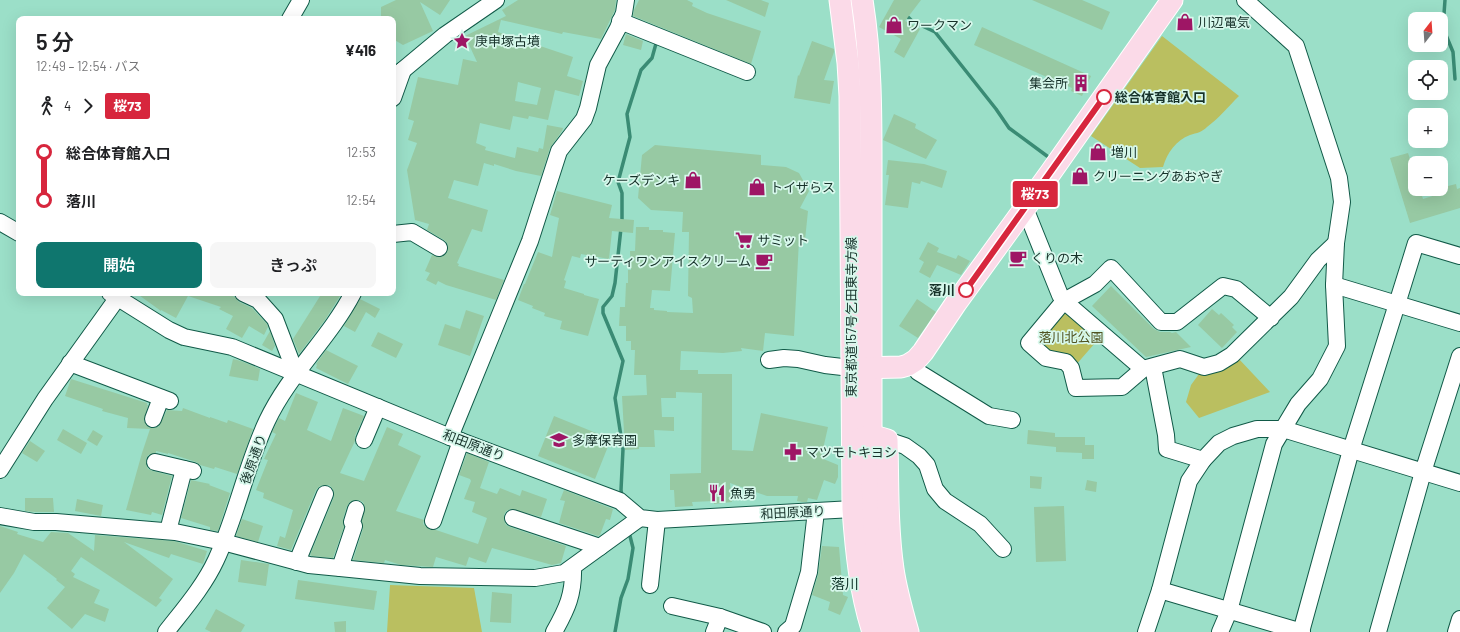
<!DOCTYPE html>
<html lang="ja">
<meta charset="utf-8">
<style>
:root{--surface:#fff;--page:#f6f6f6;--text:#202124;--muted:#757577;--accent:#0f766e}
body{margin:0;font-family:Barlow,"Noto Sans JP",sans-serif;background:var(--page);color:var(--text);height:100vh;display:flex;flex-direction:column;font-size:15px;white-space:nowrap}
*{box-sizing:border-box;margin:0}
p{font-size:13px;color:var(--muted)}
.icon{flex:none;width:22px;height:22px;fill:none;stroke:currentColor;stroke-width:2;stroke-linecap:round;stroke-linejoin:round}
.map{position:relative;flex:1;overflow:hidden}
.panel{position:absolute;left:16px;top:16px;width:380px;height:280px;display:flex;flex-direction:column;background:var(--surface);border-radius:8px;box-shadow:0 4px 16px #0002}
.panel>*{flex:none}
.badge{padding:0 8px;border-radius:3px;font-size:14px;line-height:26px}
.needle{width:26px;rotate:17deg}
.buttons{position:absolute;left:1408px;top:12px;display:grid;gap:8px}
.buttons a{display:grid;place-items:center;width:40px;height:40px;border-radius:8px;background:var(--surface);box-shadow:0 4px 16px #0002;font-size:20px}
.map>.badge{position:absolute;translate:-50% -50%;box-shadow:0 0 0 2px #fff}
.legs{display:flex;align-items:center;gap:6px;height:44px;padding:0 20px;font-size:13px}
.legs p{margin-inline-start:auto}
.head{display:flex;align-items:center;justify-content:space-between;height:68px;padding:0 20px}
h1{font-size:22px;font-weight:600;line-height:30px}
.button{display:flex;gap:8px;margin-top:auto;padding:8px 20px}
.button a{flex:1;height:46px;border-radius:8px;background:var(--accent);color:#fff;font-size:16px;font-weight:600;line-height:46px;text-align:center}
.button a+a{background:var(--page);color:var(--text)}
ul{padding:0 20px;list-style:none}
li{display:flex;align-items:center;gap:14px;height:48px;font-size:15px}
li i{display:grid;place-items:center;width:6px;height:100%;margin:0 5px;background:currentColor}
li i::after{content:'';width:10px;height:10px;margin:-5px;border:3px solid;border-radius:50%;background:var(--surface)}
li p{margin-inline-start:auto}
li:first-child i{background:linear-gradient(#0000 50%,currentColor 0)}
li:last-child i{background:linear-gradient(currentColor 50%,#0000 0)}
.map>svg:first-child{display:block}
.green{fill:#babf60}
.lines{fill:none;stroke-linecap:round;stroke-linejoin:round}
.stream{stroke:#3a8b74;stroke-width:3.5}
.building{fill:#97c9a3;fill-rule:evenodd}
.minor-casing{stroke:#115a48;stroke-width:18}
.major-casing{stroke:#fff;stroke-width:23}
.minor{stroke:#fff;stroke-width:16}
.major{stroke:#fbdae8;stroke-width:21}
.line-1-casing{stroke:#fff;stroke-width:9}
.line-1{stroke:#d7263d;stroke-width:6}
.stop-1-dot{fill:#fff;stroke:#d7263d;stroke-width:2}
.labels{text-anchor:middle;stroke-width:3.5;stroke-linejoin:round;paint-order:stroke}
.poi-label{font-size:13px;fill:#163129;stroke:#d7f8ec;text-anchor:start}
.stop-label{font-size:13px;font-weight:bold;fill:#163129;stroke:#d7f8ec;text-anchor:start}
.street-label{font-size:13px;fill:#163129;stroke:#d7f8ec}
.park-label{font-size:13px;fill:#505321;stroke:#d7f8ec}
.neighbourhood-label{font-size:14px;fill:#0e3228;stroke:#d7f8ec}
</style>
<div class="map">
<svg width="1460" height="632" viewBox="0 0 1460 632">
<rect width="100%" height="100%" fill="#9bdfc8"/>
<g class="green">
<path d="M 1162,36 L 1239,96 C 1228,107 1219,118 1207,127 C 1202,132 1197,133 1190,135 C 1176,140 1167,153 1163,167 L 1140,168 L 1091,136 Z"/>
<polygon points="1064,311 1102,335 1075,366 1043,350 1041,342"/>
<polygon points="1238,358 1270,392 1199,418 1186,402 1191,385 1199,374 1177,367"/>
<polygon points="390,585 474,588 482,632 387,632"/>
</g>
<g class="lines">
<g class="stream">
<polyline points="1445,0 1443,28 1453,52 1455,79"/>
<polyline points="906,15 912,21 935,32 996,109 1009,128 1047,156"/>
<polyline points="622,496 621,490 623,449 615,398 623,361 603,313 603,307 612,296 615,283 622,219 622,193 618,182 630,137 627,114 641,70 652,58 657,40"/>
<polyline points="615,632 621,598 628,579 633,548 629,532"/>
</g>
</g>
<g class="building">
<polygon points="396,0 450,0 440,15 420,2 433,31 403,45 393,39 393,19 381,19 381,7"/>
<path d="M 518,0 L 616,0 L 615,10 L 601,39 L 563,32 L 562,34 L 501,20 L 498,32 L 573,57 L 567,76 L 583,81 L 579,96 L 555,90 L 548,120 L 529,116 L 528,119 L 513,116 L 510,130 L 480,123 L 476,143 L 486,147 L 485,150 L 515,158 L 517,147 L 538,152 L 539,148 L 543,149 L 547,125 L 563,128 L 562,131 L 550,148 L 541,176 L 516,171 L 494,164 L 494,166 L 484,163 L 478,186 L 454,180 L 448,198 L 488,210 L 482,232 L 472,229 L 457,263 L 459,264 L 458,266 L 504,280 L 496,300 L 446,285 L 438,281 L 436,285 L 426,280 L 430,273 L 425,271 L 432,255 L 438,257 L 443,256 L 447,252 L 448,248 L 447,243 L 444,240 L 427,230 L 429,224 L 415,220 L 407,170 L 417,143 L 408,140 L 414,121 L 408,119 L 418,77 L 458,85 L 463,59 L 477,62 L 465,36 L 506,16 L 502,10 ZM 518,82 L 541,88 L 537,105 L 515,101 Z"/>
<polygon points="639,0 687,0 693,3 692,6 707,13 761,31 751,64 633,16 634,10"/>
<polygon points="726,0 761,0 769,3 765,17"/>
<polygon points="894,0 921,0 905,21 920,29 904,58 894,52 901,39 879,27"/>
<polygon points="1032,0 1082,0 1110,12 1102,30"/>
<polygon points="982,27 1091,76 1082,96 1071,91 1072,88 974,45"/>
<polygon points="626,34 643,41 641,50 623,45"/>
<polygon points="812,41 834,49 834,52 824,80 834,81 830,104 794,98 798,75 799,76"/>
<polygon points="894,114 916,124 915,128 937,140 926,159 883,140"/>
<polygon points="655,145 761,155 761,165 786,167 799,173 809,191 800,208 808,211 805,240 799,240 794,336 765,333 763,351 741,348 742,351 723,353 681,351 680,370 698,370 698,374 732,374 732,450 753,451 761,413 828,427 821,458 838,465 838,477 835,484 824,480 817,500 808,498 807,502 802,502 797,501 798,496 767,496 730,483 732,502 714,504 714,501 692,502 693,506 675,507 674,490 670,490 670,474 701,473 702,393 676,392 676,398 661,398 662,417 674,417 674,431 654,430 655,447 639,447 639,449 625,450 622,396 647,395 646,375 634,375 635,350 631,350 631,341 626,341 626,326 619,326 620,307 625,307 626,283 628,283 628,270 631,270 630,251 635,251 636,227 649,227 649,230 663,230 663,232 675,233 670,291 652,290 650,308 654,308 654,310 667,311 667,312 693,313 692,298 688,296 689,232 682,232 683,212 651,210 638,198 642,155"/>
<polygon points="1408,153 1415,174 1415,189 1420,189 1423,199 1445,192 1444,187 1456,184 1457,189 1460,188 1460,208 1410,223 1390,158"/>
<polygon points="888,160 924,164 947,171 942,188 921,181 920,184 912,182 908,208 885,205 889,175 886,175"/>
<polygon points="557,191 612,205 609,218 634,220 633,233 612,231 609,259 581,254 580,258 572,256 564,280 566,281 564,288 584,294 584,295 599,299 588,336 560,329 562,321 544,316 545,313 532,308 533,306 518,300 524,284 525,284 538,252 552,257 559,218 550,215"/>
<polygon points="928,242 939,248 937,252 956,259 958,255 970,261 961,275 937,265 930,278 919,272 924,262 919,259"/>
<polygon points="1111,286 1154,329 1160,332 1170,332 1172,333 1176,332 1191,347 1146,357 1092,306"/>
<polygon points="136,293 226,293 235,297 239,302 252,308 267,324 268,327 264,335 249,326 242,338 226,329 233,316 219,309 221,307 188,296 176,318 161,310 161,311"/>
<polygon points="322,293 342,293 325,320 299,354 293,339"/>
<polygon points="360,299 380,309 375,318 366,312 355,332 344,326"/>
<polygon points="917,299 936,312 918,338 899,326"/>
<polygon points="1212,309 1219,315 1221,313 1234,325 1232,327 1237,332 1222,348 1198,325"/>
<polygon points="466,310 484,316 470,356 438,345 445,324 460,329"/>
<polygon points="270,331 275,346 272,351 262,345"/>
<polygon points="378,332 403,344 396,358 371,346"/>
<polygon points="326,350 358,366 348,384 316,368 317,365 316,364"/>
<polygon points="233,359 241,361 260,369 258,381 229,376"/>
<polygon points="71,379 147,403 147,405 148,405 144,420 146,425 150,428 155,428 159,426 167,410 182,411 183,408 210,418 210,417 227,423 228,420 253,429 237,474 215,467 214,469 200,465 196,462 168,453 168,454 156,451 156,453 148,455 146,459 146,464 148,469 153,471 172,476 162,515 152,512 151,515 126,510 142,453 150,429 127,428 128,418 102,411 103,409 65,396"/>
<polygon points="296,393 318,402 307,430 331,441 343,408 364,416 355,436 355,441 340,473 364,481 387,427 403,434 398,445 421,456 396,511 424,520 423,524 430,530 436,530 478,544 487,518 472,512 475,502 464,499 471,481 470,479 459,475 467,453 489,462 480,488 497,494 500,488 520,496 522,490 547,499 541,517 511,509 506,511 504,515 504,520 506,525 510,527 566,546 561,563 552,565 492,548 486,563 469,557 466,566 436,557 433,567 401,565 385,560 384,563 353,560 363,529 362,521 365,507 363,502 358,500 354,500 350,502 347,506 343,519 344,527 333,558 312,556 310,555 334,497 334,492 332,488 329,485 324,485 320,486 316,490 291,550 277,546 280,536 285,538 293,510 263,498 264,493 256,490 268,460 264,459 276,434 272,432 279,418 285,421"/>
<polygon points="554,416 611,439 595,479 538,456"/>
<polygon points="63,429 87,443 81,454 57,440"/>
<polygon points="93,430 103,436 97,446 87,440"/>
<polygon points="1028,430 1055,433 1055,437 1085,437 1085,445 1094,445 1094,459 1082,459 1082,453 1056,452 1056,447 1027,444"/>
<polygon points="30,441 45,451 37,462 22,453"/>
<polygon points="1030,476 1042,477 1041,489 1030,488"/>
<polygon points="191,480 210,484 209,485 230,493 218,531 210,530 210,527 181,518"/>
<polygon points="1087,480 1097,482 1096,492 1085,490"/>
<polygon points="564,490 613,509 610,520 606,519 600,535 598,536 559,523 565,501 560,500"/>
<polygon points="25,498 53,498 54,512 35,512 25,511"/>
<polygon points="77,499 103,505 101,516 75,511"/>
<polygon points="1064,506 1066,561 1036,562 1034,507"/>
<polygon points="242,519 263,526 258,542 236,536"/>
<polygon points="0,526 18,532 17,534 43,542 51,532 68,533 94,551 95,535 174,541 207,551 203,564 171,554 169,558 124,542 173,579 159,598 162,600 156,607 81,557 71,571 75,574 73,577 100,590 94,603 109,609 105,622 85,614 72,629 47,608 65,587 56,580 57,579 24,554 14,573 0,593"/>
<polygon points="822,546 839,547 843,595 848,597 840,615 828,610 830,602 812,595 818,575"/>
<polygon points="241,560 269,564 266,586 238,582"/>
<polygon points="298,580 377,591 374,610 295,599"/>
<polygon points="492,592 512,594 511,623 490,622"/>
<polygon points="216,609 245,625 241,632 211,632 205,629"/>
<polygon points="346,621 346,632 335,632 334,622"/>
</g>
<g class="lines">
<g class="minor-casing">
<g id="minor">
<polyline points="290,19 301,0"/>
<polyline points="620,21 747,72"/>
<polyline points="393,77 403,70 445,35 496,0"/>
<polyline points="393,98 403,70"/>
<polyline points="1025,208 1060,295 1064,301 1143,369"/>
<polyline points="0,222 19,233"/>
<polyline points="393,234 412,232 439,248"/>
<polyline points="1460,256 1416,243 1397,304 1460,323"/>
<polyline points="110,293 169,330 184,337 232,347 450,437 620,501 640,518 657,520 853,509 863,507"/>
<polyline points="243,293 258,300 275,319 296,374"/>
<polyline points="1271,318 1236,289 1223,286 1177,322 1161,322 1111,268 1095,284 1064,301 1029,343 1046,358 1066,362 1071,368 1076,388 1122,387 1143,369 1180,359 1204,367 1219,363 1232,355 1291,297 1318,260 1336,243"/>
<polyline points="769,360 784,358 798,359 825,365 851,368"/>
<polyline points="70,363 170,401"/>
<polyline points="912,363 918,372 989,416 1012,420"/>
<polyline points="1153,367 1166,435 1167,449 1203,460"/>
<polyline points="153,419 161,398"/>
<polyline points="450,437 530,241 559,151 584,119 588,108 598,65 618,28 624,13 626,0"/>
<polyline points="364,440 378,407"/>
<polyline points="887,440 905,446 919,456 927,465 935,489 945,501 980,524 1003,549"/>
<polyline points="155,462 193,471"/>
<polyline points="0,470 45,399 121,293"/>
<polyline points="0,516 34,522 56,522 175,532 223,542 309,565 340,568 420,576 535,578 564,573 640,518"/>
<polyline points="513,518 600,547"/>
<polyline points="433,521 461,441"/>
<polyline points="168,531 184,469"/>
<polyline points="297,562 325,494"/>
<polyline points="340,568 354,526 352,522 356,509"/>
<polyline points="650,585 657,520"/>
<polyline points="1160,590 1302,632"/>
<polyline points="672,606 720,617 763,632"/>
<path d="M 166,632 C 184,609 204,586 216,560 C 237,515 246,465 267,421 C 289,374 329,339 353,293"/>
<path d="M 554,632 C 567,609 574,594 573,567"/>
<polyline points="714,632 720,617"/>
<polyline points="786,632 793,626 809,572 816,511"/>
<polyline points="1146,632 1160,590 1189,481 1203,460 1219,443 1233,436 1257,429 1283,429 1460,483"/>
<polyline points="1220,632 1229,611 1274,444 1298,404 1320,379 1337,346 1334,285 1336,243 1342,202 1339,178 1296,46 1245,0"/>
<polyline points="1301,632 1351,450 1397,304 1334,285"/>
<polyline points="1378,632 1423,472 1460,356"/>
<polyline points="1456,632 1460,619"/>
</g>
</g>
<g class="major-casing">
<g id="major">
<path d="M 840,0 L 848,63 L 850,96 L 853,509 C 856,550 860,592 873,632"/>
<path d="M 862,0 C 872,62 871,125 871,188 C 871,266 871,345 871,424 C 872,495 872,563 892,632"/>
<polyline points="858,368 901,367 908,365 916,360 923,352 956,303 1051,172 1172,0"/>
<path d="M 859,440 C 866,433 878,437 887,440 C 888,483 887,527 893,569 C 896,590 902,611 908,632"/>
</g>
</g>
<use href="#minor" class="minor"/>
<use href="#major" class="major"/>
</g>
<g class="lines">
<g class="line-1-casing">
<polyline id="line-1" points="966,290 1104,97"/>
</g>
<use href="#line-1" class="line-1"/>
</g>
<defs>
<g id="shop-bare" transform="scale(1.38)"><path d="M-5-2.5h2.3a2.7 3.5 0 0 1 5.4 0H5L5.5 6h-11ZM-1.5-2.5h3a1.5 2.3 0 0 0-3 0Z" fill="#9e1665" stroke="#d7f8ec" stroke-width="2.5" paint-order="stroke"/></g>
<g id="sight-bare" transform="scale(1.38)"><path d="M0-6L1.8-2.2L6-1.7L2.9 1.2L3.7 5.4L0 3.3L-3.7 5.4L-2.9 1.2L-6-1.7L-1.8-2.2Z" fill="#9e1665" stroke="#d7f8ec" stroke-width="2.5" paint-order="stroke"/></g>
<g id="building-bare" transform="scale(1.38)"><path d="M-4-6H4V6H1V3H-1V6H-4ZM-2.5-4.3h1.7v1.8h-1.7ZM.8-4.3h1.7v1.8H.8ZM-2.5-1h1.7V.8h-1.7ZM.8-1h1.7V.8H.8Z" fill="#9e1665" stroke="#d7f8ec" stroke-width="2.5" paint-order="stroke"/></g>
<g id="supermarket-bare" transform="scale(1.38)"><path d="M-6-5.5h2.5l.6 2H6L4.5 2H-2.5L-4.4-4H-6ZM-1.5 3.2a1.3 1.3 0 1 0 .1 0ZM3 3.2a1.3 1.3 0 1 0 .1 0Z" fill="#9e1665" stroke="#d7f8ec" stroke-width="2.5" paint-order="stroke"/></g>
<g id="cafe-bare" transform="scale(1.38)"><path d="M-5.5-4.5H6V0H3Q3 3.5 0 3.5H-2.5Q-5.5 3.5-5.5 0ZM3-3.2v2h1.7v-2ZM-6 4.5H4V6H-6Z" fill="#9e1665" stroke="#d7f8ec" stroke-width="2.5" paint-order="stroke"/></g>
<g id="school-bare" transform="scale(1.38)"><path d="M0-5L7-2L0 1L-7-2ZM-4 1L0 2.5L4 1V4Q0 6-4 4Z" fill="#9e1665" stroke="#d7f8ec" stroke-width="2.5" paint-order="stroke"/></g>
<g id="pharmacy-bare" transform="scale(1.38)"><path d="M-2-6h4v4h4v4h-4v4h-4v-4h-4v-4h4Z" fill="#9e1665" stroke="#d7f8ec" stroke-width="2.5" paint-order="stroke"/></g>
<g id="restaurant-bare" transform="scale(1.38)"><path d="M-5-6h1v4h1v-4h1v4h1v-4h1v5L-1.5 .5V6h-2V.5L-5-1ZM5-6V6H3V1.5H1.5Q1.5-4 5-6Z" fill="#9e1665" stroke="#d7f8ec" stroke-width="2.5" paint-order="stroke"/></g>
</defs>
<g fill-rule="evenodd">
<use href="#shop-bare" x="1185" y="22"/>
<use href="#shop-bare" x="894" y="25"/>
<use href="#sight-bare" x="462" y="41"/>
<use href="#building-bare" x="1081" y="83"/>
<use href="#shop-bare" x="1098" y="152"/>
<use href="#shop-bare" x="1080" y="176"/>
<use href="#shop-bare" x="693" y="180"/>
<use href="#shop-bare" x="757" y="187"/>
<use href="#supermarket-bare" x="744" y="240"/>
<use href="#cafe-bare" x="1018" y="258"/>
<use href="#cafe-bare" x="764" y="261"/>
<use href="#school-bare" x="559" y="440"/>
<use href="#pharmacy-bare" x="793" y="452"/>
<use href="#restaurant-bare" x="717" y="493"/>
</g>
<g class="stop-1-dot">
<circle cx="1104" cy="97" r="7"/>
<circle cx="966" cy="290" r="7"/>
</g>
<g class="labels">
<g class="poi-label">
<text x="1198" y="27">川辺電気</text>
<text x="907" y="30">ワークマン</text>
<text x="475" y="46">庚申塚古墳</text>
<text x="1068" y="88" text-anchor="end">集会所</text>
<text x="1111" y="157">増川</text>
<text x="1093" y="181">クリーニングあおやぎ</text>
<text x="680" y="185" text-anchor="end">ケーズデンキ</text>
<text x="770" y="192">トイザらス</text>
<text x="757" y="245">サミット</text>
<text x="1031" y="263">くりの木</text>
<text x="751" y="266" text-anchor="end">サーティワンアイスクリーム</text>
<text x="572" y="445">多摩保育園</text>
<text x="806" y="457">マツモトキヨシ</text>
<text x="730" y="498">魚勇</text>
</g>
<g class="stop-label">
<text x="1115" y="102">総合体育館入口</text>
<text x="955" y="295" text-anchor="end">落川</text>
</g>
<g class="street-label">
<text transform="translate(851 317) rotate(-90)" y="5">東京都道157号乞田東寺方線</text>
<text transform="translate(474 445) rotate(21)" y="5">和田原通り</text>
<text transform="translate(253 459) rotate(-70)" y="5">後原通り</text>
<text transform="translate(793 512) rotate(-3)" y="5">和田原通り</text>
</g>
<g class="park-label">
<text x="1071" y="342">落川北公園</text>
</g>
<g class="neighbourhood-label">
<text x="845" y="589">落川</text>
</g>
</g>
</svg>
<div class="buttons">
<a><svg class="needle" viewBox="-14 -14 28 28"><path d="M0-13l5 13h-10z" fill="#e53935"/><path d="M0 13l5-13h-10z" fill="#757577"/></svg></a>
<a><svg class="icon" aria-label="locate" viewBox="0 0 24 24"><circle cx="12" cy="12" r="6"/><path d="M12 2v4M12 18v4M2 12h4M18 12h4"/></svg></a>
<a>+</a>
<a>−</a>
</div>
<b class="badge" style="left:1035px;top:194px;background:#d7263d;color:#fff">桜73</b>
<section class="panel">
<div class="head"><div><h1>5 分</h1><p>12:49 – 12:54 · バス</p></div><b>¥416</b></div>
<div class="legs"><svg class="icon" aria-label="walk" viewBox="0 0 24 24"><circle cx="13" cy="4" r="2"/><path d="M13 8l-2 6 4 7M11 14l-3 7M7 12l3-4h3l4 4"/></svg>4<svg class="icon" aria-label="forward" viewBox="0 0 24 24"><path d="M9 5l7 7-7 7"/></svg><b class="badge" style="background:#d7263d;color:#fff">桜73</b></div>
<ul>
<li><i style="color:#d7263d"></i><b>総合体育館入口</b><p>12:53</p></li>
<li><i style="color:#d7263d"></i><b>落川</b><p>12:54</p></li>
</ul>
<div class="button"><a>開始</a><a>きっぷ</a></div>
</section>
</div>
